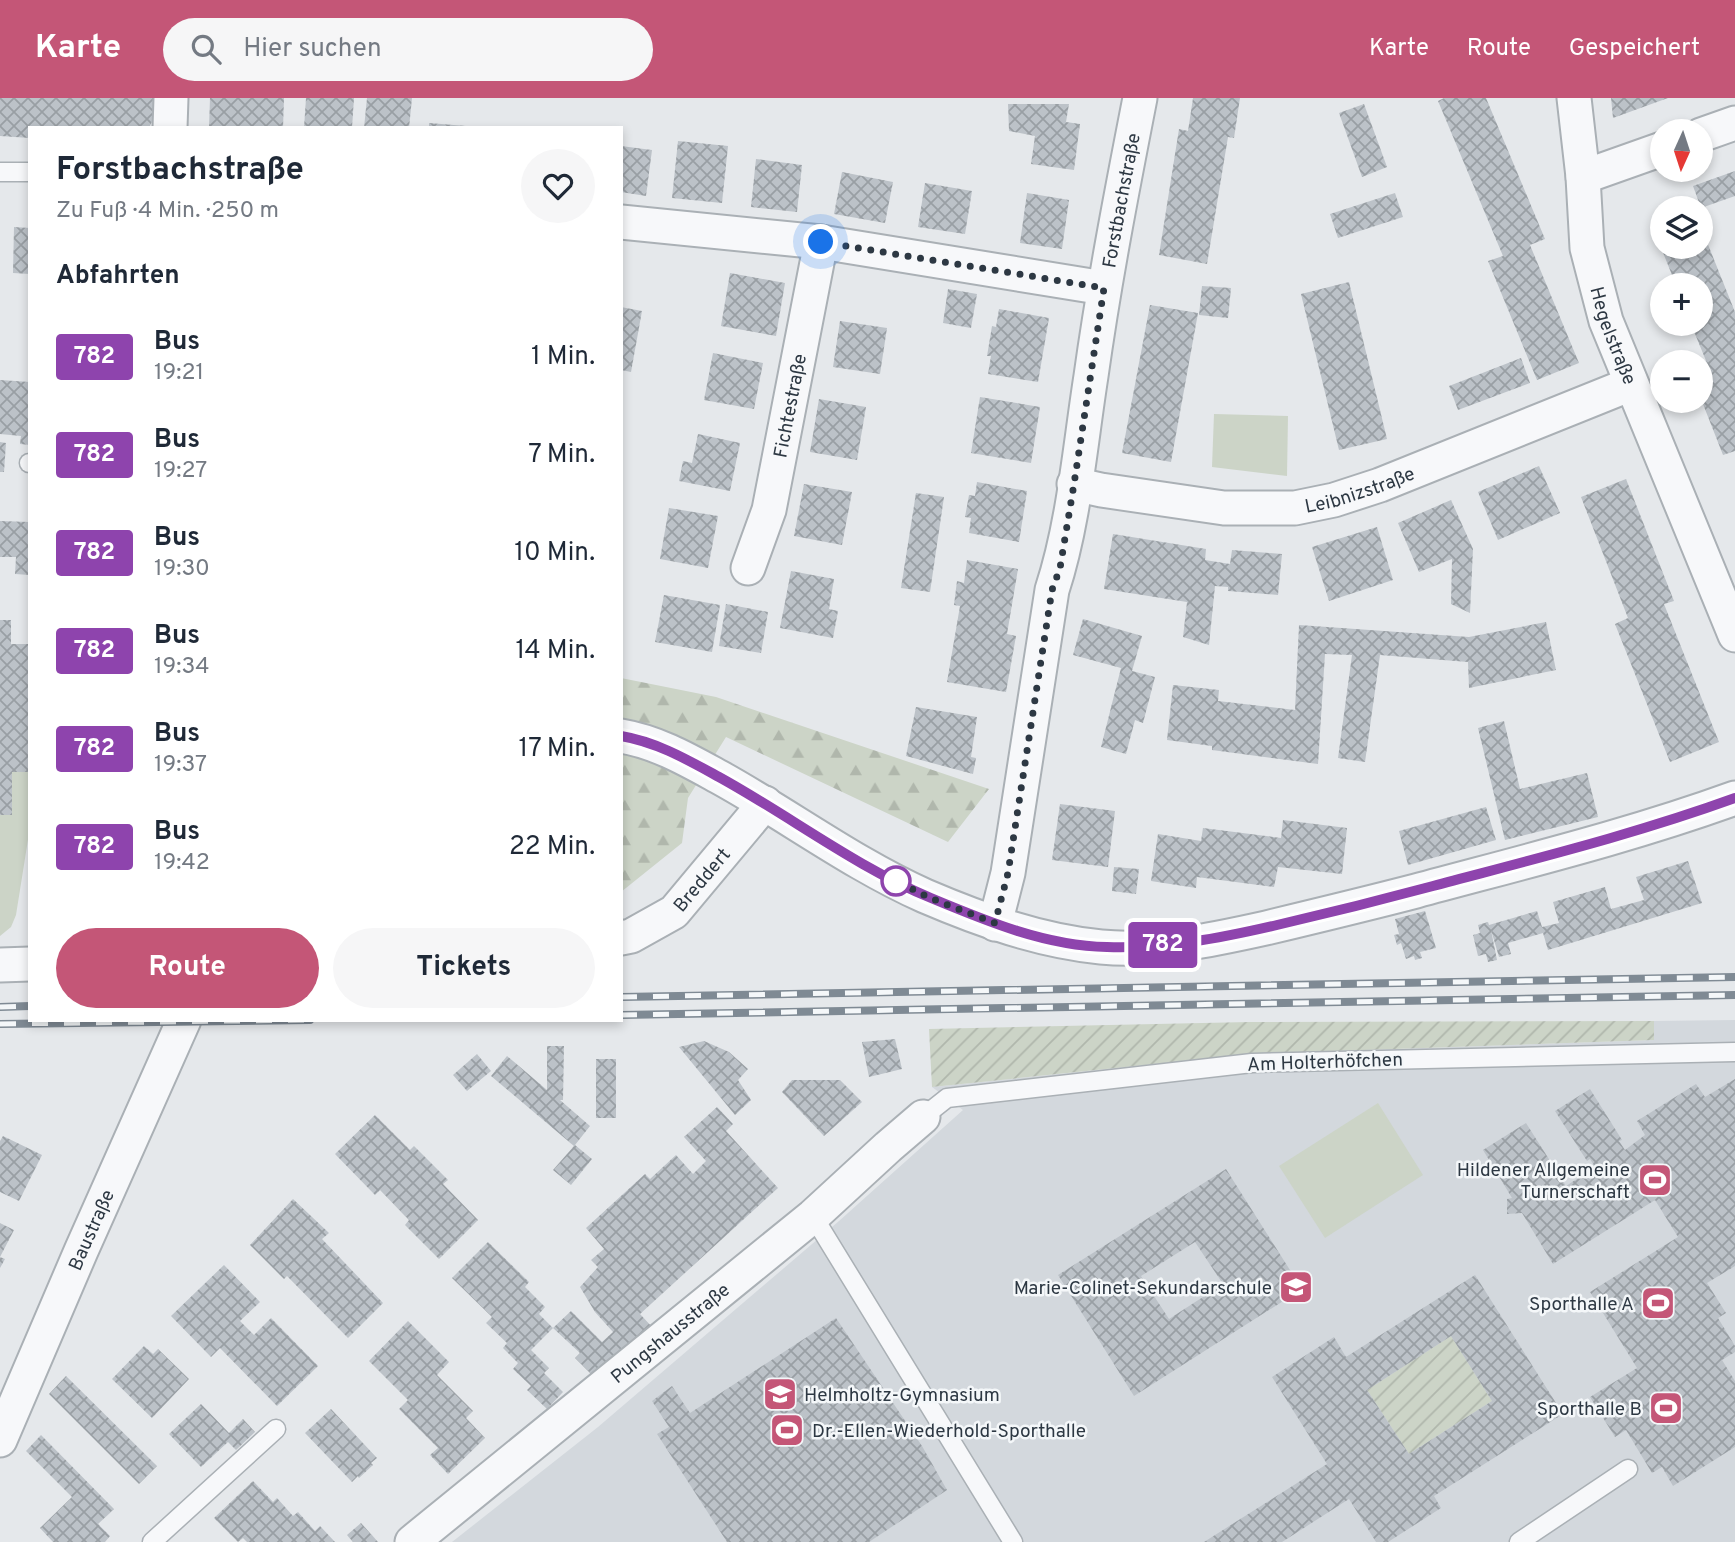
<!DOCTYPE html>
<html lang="de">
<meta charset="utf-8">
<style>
:root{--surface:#fff;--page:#f6f6f7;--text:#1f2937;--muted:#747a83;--accent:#c45677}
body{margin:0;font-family:Overpass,sans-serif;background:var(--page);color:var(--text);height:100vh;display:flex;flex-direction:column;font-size:26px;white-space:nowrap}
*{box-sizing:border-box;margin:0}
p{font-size:23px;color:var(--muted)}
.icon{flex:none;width:38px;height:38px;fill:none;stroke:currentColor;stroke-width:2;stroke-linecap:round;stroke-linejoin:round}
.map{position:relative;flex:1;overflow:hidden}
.sheet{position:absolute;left:28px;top:28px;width:595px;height:896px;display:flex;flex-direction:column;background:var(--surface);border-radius:0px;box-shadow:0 4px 10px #0003}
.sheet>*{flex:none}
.badge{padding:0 14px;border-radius:5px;font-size:24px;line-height:46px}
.needle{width:46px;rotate:183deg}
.fabs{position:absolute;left:1650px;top:21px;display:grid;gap:14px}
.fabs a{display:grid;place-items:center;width:63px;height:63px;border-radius:50%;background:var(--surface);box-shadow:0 4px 10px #0003;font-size:35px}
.you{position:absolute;width:35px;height:35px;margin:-18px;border:5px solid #fff;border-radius:50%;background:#1a73e8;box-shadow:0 0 0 10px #1a73e833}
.map>.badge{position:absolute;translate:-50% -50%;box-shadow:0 0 0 4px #fff}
h2{padding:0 28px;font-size:26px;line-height:63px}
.round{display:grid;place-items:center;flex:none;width:74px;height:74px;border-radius:37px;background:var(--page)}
.overview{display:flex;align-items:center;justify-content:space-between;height:119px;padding:0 28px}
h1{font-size:33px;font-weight:700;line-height:52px}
.action{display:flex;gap:14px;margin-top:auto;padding:14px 28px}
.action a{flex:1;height:80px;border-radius:42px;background:var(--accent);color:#fff;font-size:28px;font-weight:700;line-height:80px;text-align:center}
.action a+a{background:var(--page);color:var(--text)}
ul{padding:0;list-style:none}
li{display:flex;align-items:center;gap:21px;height:98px;padding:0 28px}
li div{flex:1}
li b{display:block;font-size:26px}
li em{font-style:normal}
li .badge{min-width:77px;font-weight:700;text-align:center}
header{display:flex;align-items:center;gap:42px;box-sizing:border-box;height:98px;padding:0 35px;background:var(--accent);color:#fff}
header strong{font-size:33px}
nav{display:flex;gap:38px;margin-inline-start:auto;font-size:24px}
.search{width:490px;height:63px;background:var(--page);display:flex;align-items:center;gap:18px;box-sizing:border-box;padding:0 24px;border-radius:38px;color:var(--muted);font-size:26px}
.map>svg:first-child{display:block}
.built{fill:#d3d8dd}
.green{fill:#ccd4c7}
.forest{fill:url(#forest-firs)}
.garden{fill:url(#garden-furrows)}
.building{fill:url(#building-cross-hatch);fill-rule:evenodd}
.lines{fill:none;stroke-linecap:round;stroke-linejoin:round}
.lane-casing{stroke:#aab0b5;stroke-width:21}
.street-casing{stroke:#aab0b5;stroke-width:37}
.lane{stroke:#f7f8fa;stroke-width:18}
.street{stroke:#f7f8fa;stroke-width:33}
.rail-casing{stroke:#7f8a94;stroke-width:8}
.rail{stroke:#f4f7f9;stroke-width:5;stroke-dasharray:16;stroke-linecap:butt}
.line-casing{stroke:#fff;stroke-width:16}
.line{stroke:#8e44ad;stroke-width:10}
.walk{stroke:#2d3843;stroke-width:7;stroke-dasharray:0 12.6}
.stop-dot{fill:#fff;stroke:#8e44ad;stroke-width:3.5}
.labels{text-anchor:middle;stroke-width:5;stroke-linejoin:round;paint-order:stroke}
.street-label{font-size:19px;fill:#2d3843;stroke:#f4f7f9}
.poi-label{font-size:19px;fill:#2d3843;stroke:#f4f7f9;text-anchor:end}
</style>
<header>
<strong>Karte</strong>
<div class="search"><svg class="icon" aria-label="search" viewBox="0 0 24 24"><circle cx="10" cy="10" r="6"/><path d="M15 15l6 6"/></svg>Hier suchen</div>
<nav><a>Karte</a><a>Route</a><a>Gespeichert</a></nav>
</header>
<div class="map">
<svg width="1735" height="1444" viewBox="0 0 1735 1444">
<defs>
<pattern id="forest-firs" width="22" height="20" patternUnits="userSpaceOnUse" patternTransform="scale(1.75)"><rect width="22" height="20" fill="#ccd4c7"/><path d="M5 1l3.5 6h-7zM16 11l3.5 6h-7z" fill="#b0b7ac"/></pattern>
<pattern id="garden-furrows" width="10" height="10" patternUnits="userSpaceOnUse" patternTransform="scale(1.75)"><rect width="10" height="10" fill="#ccd4c7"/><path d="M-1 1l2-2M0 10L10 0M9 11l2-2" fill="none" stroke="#b0b7ac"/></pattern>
<pattern id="building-cross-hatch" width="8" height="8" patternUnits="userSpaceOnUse" patternTransform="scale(1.75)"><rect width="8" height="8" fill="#bcc2c8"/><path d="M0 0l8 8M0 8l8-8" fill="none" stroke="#999fa4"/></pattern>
</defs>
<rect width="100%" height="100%" fill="#e5e8eb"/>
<polygon class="built" points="1735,922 1735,1444 452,1444 598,1329 839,1123 963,1012 932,989 1252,956 1654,942 1654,923"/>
<g class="green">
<polygon points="1214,316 1288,318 1287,378 1212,369"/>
<polygon points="0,522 11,522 11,546 30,546 30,729 16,817 11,829 0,838"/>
<polygon points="1378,1005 1423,1077 1325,1140 1279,1068"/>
</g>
<polygon class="forest" points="621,580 716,599 989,691 948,744 726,639 688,700 682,745 621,794"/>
<g class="garden">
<polygon points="1654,923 1654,942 1252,956 932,989 929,931 1249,924"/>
<polygon points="1451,1238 1492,1303 1409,1356 1367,1292"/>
</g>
<g class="building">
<polygon points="0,0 157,0 157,13 149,30 30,30 30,40 0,38"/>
<polygon points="210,0 284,0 283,30 209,30"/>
<polygon points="306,0 354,0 352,30 304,30"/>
<polygon points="367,0 412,0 409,30 364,30"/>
<polygon points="1193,0 1240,0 1234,40 1228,39 1207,166 1159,157 1179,31 1188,33"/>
<polygon points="1444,0 1486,0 1545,141 1530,147 1579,265 1537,282 1488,163 1503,158 1438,3"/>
<polygon points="1611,0 1668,0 1613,20"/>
<polygon points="1008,6 1069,6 1066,24 1080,26 1074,72 1031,66 1035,38 1009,33"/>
<polygon points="1364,6 1387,69 1362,79 1339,15"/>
<polygon points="429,25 466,28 466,30 429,30"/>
<polygon points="678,43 728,48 722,105 672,100"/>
<polygon points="621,48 652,52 646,98 621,94"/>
<polygon points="756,61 802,67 797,114 751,109"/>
<polygon points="1735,73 1735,98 1701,110 1693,88"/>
<polygon points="842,74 893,84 885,125 834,116"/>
<polygon points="925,85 972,93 965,136 918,129"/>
<polygon points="1027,95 1069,102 1062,151 1020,145"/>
<polygon points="1395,95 1403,119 1338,140 1330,116"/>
<polygon points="1662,128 1662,149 1701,149 1701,129 1735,214 1735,353 1723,357 1701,301 1701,278 1711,275 1691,226 1701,226 1701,187 1676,187 1654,132"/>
<polygon points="14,129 30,130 30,176 13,175"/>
<polygon points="730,175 785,185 776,238 721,228"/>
<polygon points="1349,184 1387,341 1339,352 1301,196"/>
<polygon points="1202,188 1231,190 1228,220 1199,217"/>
<polygon points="948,191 977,196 971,230 943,225"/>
<polygon points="1150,207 1198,215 1171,364 1122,355"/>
<polygon points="621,209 642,213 631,274 621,272"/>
<polygon points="999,211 1049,220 1038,284 988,276 991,258 987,258 992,228 996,229"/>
<polygon points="840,223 887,230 880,276 833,269"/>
<polygon points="713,255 763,265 754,311 704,302"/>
<polygon points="1521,260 1530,285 1458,312 1449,288"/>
<polygon points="0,282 30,284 30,347 20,346 21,338 0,336"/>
<polygon points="980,299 1040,309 1031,365 971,355"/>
<polygon points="819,301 866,309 857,362 810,354"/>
<polygon points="698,336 740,345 730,393 679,383 683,363 692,365"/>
<polygon points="0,344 6,345 4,374 0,374"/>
<polygon points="1539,368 1560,415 1498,442 1478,394"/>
<polygon points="1626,381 1674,503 1664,506 1719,644 1670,664 1615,526 1628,520 1581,399"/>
<polygon points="977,384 1027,393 1019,444 969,435 971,420 965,419 969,397 975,398"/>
<polygon points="804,386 852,394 842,447 794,438"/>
<polygon points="916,395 944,399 930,494 901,490"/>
<polygon points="1451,402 1473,451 1470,515 1451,506 1452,461 1419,474 1398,425"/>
<polygon points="669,410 718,418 708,470 660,461"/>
<polygon points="0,423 30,424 30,477 15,476 16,459 0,459"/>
<polygon points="1377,429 1393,482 1329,503 1312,449"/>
<polygon points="1113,436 1206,451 1205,462 1230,466 1232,452 1282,456 1278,497 1228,493 1228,489 1215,488 1209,547 1183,539 1187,504 1104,491"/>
<polygon points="967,462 1018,471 1007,536 1016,538 1006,594 947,584 960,508 954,507 957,483 964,485"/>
<polygon points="791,473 834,481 829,511 838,513 833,540 780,530"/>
<polygon points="664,497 720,507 712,554 655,544"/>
<polygon points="726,506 768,514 761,555 719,548"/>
<polygon points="1083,521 1142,538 1132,573 1155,579 1143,625 1135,622 1126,656 1101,649 1121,570 1073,557"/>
<polygon points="0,522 11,522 11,546 30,546 28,674 12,674 12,717 0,717"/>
<polygon points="1546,524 1556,572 1469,590 1468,564 1380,557 1365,664 1338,660 1352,557 1325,556 1318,666 1212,652 1212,648 1167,642 1173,587 1219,592 1218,603 1295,612 1299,527 1469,539"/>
<polygon points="916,609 977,619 971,659 976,660 973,676 906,658"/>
<polygon points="1504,623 1520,691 1587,675 1598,719 1505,742 1478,630"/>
<polygon points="1060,706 1115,713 1108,769 1052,762"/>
<polygon points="1486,709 1496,742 1408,767 1399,733"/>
<polygon points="1283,722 1347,730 1342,776 1278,769 1274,789 1197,779 1196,790 1151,783 1158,736 1201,743 1203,730 1281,740"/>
<polygon points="1688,763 1702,805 1548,852 1543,835 1508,845 1511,856 1499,859 1491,832 1497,862 1488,864 1486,856 1478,858 1473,837 1480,835 1478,827 1488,824 1489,827 1537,813 1542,829 1559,825 1553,804 1605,789 1611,811 1644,802 1636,779"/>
<polygon points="1114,769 1139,771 1136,796 1112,793"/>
<polygon points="1425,813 1436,850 1420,854 1422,860 1415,862 1414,858 1406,861 1401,845 1397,847 1394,837 1399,836 1395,821"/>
<polygon points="895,941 902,971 869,979 862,944"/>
<polygon points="704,943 729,954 748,971 738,982 751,1002 735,1017 679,949"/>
<polygon points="547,948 564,948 563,1002 560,1002 590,1028 575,1047 592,1061 571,1087 553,1072 574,1048 491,978 507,958 547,992"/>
<polygon points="477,956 491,973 467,993 453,977"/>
<rect x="596" y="961" width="20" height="59"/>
<polygon points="1735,981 1735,1168 1707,1185 1726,1215 1718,1220 1735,1248 1735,1254 1722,1262 1735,1283 1735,1349 1673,1388 1662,1369 1652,1375 1626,1332 1615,1339 1590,1299 1637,1270 1590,1194 1678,1139 1655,1102 1553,1166 1522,1115 1507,1116 1507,1101 1512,1100 1483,1052 1526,1025 1566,1088 1595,1069 1590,1061 1587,1063 1555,1013 1590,991 1622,1042 1619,1043 1625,1052 1645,1037 1637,1023 1696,986 1705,999"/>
<polygon points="792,982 840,982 862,1004 824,1038 782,994"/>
<polygon points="717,1009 733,1026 726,1033 778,1090 640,1216 653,1230 618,1262 616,1257 594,1279 575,1260 580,1255 553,1230 571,1213 602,1244 613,1234 595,1214 580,1189 598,1169 591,1162 604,1151 586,1130 645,1076 650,1081 676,1057 693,1076 706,1063 684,1039"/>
<polygon points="375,1017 410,1052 414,1048 448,1082 443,1086 478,1122 439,1161 405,1127 409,1122 380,1092 375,1097 335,1056"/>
<polygon points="3,1038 42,1057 19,1103 0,1094 0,1043"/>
<path d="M 1226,1071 L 1302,1191 L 1134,1298 L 1058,1177 ZM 1195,1144 L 1223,1186 L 1169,1221 L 1141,1178 Z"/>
<polygon points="293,1101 329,1135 322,1141 383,1205 348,1240 287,1178 284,1181 250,1147"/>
<polygon points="0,1125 14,1132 0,1159 5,1161 0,1170"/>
<polygon points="488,1144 529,1184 525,1189 545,1209 539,1216 553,1230 531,1252 549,1270 544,1275 563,1294 547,1311 527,1292 531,1288 513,1271 518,1265 503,1250 507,1245 486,1225 492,1219 452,1180"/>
<polygon points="224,1167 260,1204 240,1223 254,1237 271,1220 318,1268 277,1308 220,1250 211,1259 171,1218"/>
<path d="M 1475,1177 L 1563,1316 L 1434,1398 L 1441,1410 L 1388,1444 L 1376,1444 L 1349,1401 L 1282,1444 L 1204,1444 L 1327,1366 L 1272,1279 L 1334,1239 L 1346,1259 ZM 1451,1238 L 1492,1303 L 1409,1356 L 1367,1292 Z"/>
<polygon points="836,1220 922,1348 947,1392 869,1444 727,1444 657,1336 669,1329 652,1303 672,1288 690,1315"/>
<polygon points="408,1223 449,1264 437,1277 473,1313 466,1320 485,1340 448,1376 430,1357 438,1350 399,1311 408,1302 369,1263"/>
<polygon points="144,1248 153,1256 158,1251 189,1281 152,1320 112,1281"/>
<polygon points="66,1278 157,1368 139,1386 49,1296"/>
<polygon points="201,1306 229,1335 243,1321 255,1334 236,1352 228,1344 201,1369 169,1336"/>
<polygon points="331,1311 377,1360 371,1365 373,1367 359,1380 358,1378 352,1384 305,1335"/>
<polygon points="41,1337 114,1411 98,1426 110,1438 105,1444 53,1444 40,1430 72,1399 26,1353"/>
<polygon points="253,1383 273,1404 277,1400 293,1418 298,1414 315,1433 320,1428 335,1444 247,1444 243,1440 238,1444 214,1420"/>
<polygon points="361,1425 378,1444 353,1444 347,1437"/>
</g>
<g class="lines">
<g class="lane-casing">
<g id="lane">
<polyline points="0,74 30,74"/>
<polyline points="29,365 30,365"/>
<polyline points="923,1019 947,1000 1252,965 1735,954"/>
<polyline points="813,1118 1013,1444"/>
<polyline points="152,1444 276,1331"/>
<polyline points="1519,1444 1628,1371"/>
</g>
</g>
<g class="street-casing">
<g id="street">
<path id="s1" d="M 1574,0 L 1583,79 L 1587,150 L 1606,223 L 1735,537"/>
<polyline points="170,30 171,0"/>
<polyline points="1701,37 1735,25"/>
<polyline points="1583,79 1662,51"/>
<polyline points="621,124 821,144 1104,190"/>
<path id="s2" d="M 1074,386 L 1101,392 L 1224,410 L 1295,410 L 1334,402 L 1380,387 L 1631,286"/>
<path id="s3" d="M 748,470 L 769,412 L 821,144"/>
<path d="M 621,638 C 657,644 688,662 719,679 C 788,717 853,766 925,798 C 981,822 1040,843 1101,849 C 1156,854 1212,842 1266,830 C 1316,818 1366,806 1416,793 C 1523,764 1630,738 1735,700"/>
<path id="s4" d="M 995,826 L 1008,775 L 1052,492 C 1074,425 1080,348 1091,278 C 1104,185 1122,92 1140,0"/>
<path id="s5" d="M 621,840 L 631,838 L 674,814 L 765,705"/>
<polyline points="0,867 30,866"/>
<path id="s6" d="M 0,1342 L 81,1153 L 184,922"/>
<path id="s7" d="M 412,1444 L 813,1118 L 888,1049 L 923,1019"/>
</g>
</g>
<use href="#lane" class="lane"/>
<use href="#street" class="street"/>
<g class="rail-casing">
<g id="rail">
<polyline points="621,899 1735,879"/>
<polyline points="0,909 30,908"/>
<polyline points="621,917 1735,897"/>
<polyline points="0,926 310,922"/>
</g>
</g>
<use href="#rail" class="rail"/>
</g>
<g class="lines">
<g class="line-casing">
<path id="line" d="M 621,638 C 657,644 688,662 719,679 C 790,718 856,769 931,800 C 986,823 1046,848 1107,849 C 1165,851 1221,840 1277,827 C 1329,815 1381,802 1433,788 C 1534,761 1636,736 1735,700"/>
</g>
<use href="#line" class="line"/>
<polyline class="walk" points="821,144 1104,190 1074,386 1060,470 1052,492 1008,775 995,825 930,800 896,783"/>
</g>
<defs>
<g id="stadium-square" transform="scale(1.75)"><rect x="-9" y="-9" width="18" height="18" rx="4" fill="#c45677" stroke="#f4f7f9"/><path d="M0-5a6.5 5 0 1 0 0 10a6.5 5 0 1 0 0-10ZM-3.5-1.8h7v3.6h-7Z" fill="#fff"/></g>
<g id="school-square" transform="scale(1.75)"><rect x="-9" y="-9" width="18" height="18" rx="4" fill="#c45677" stroke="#f4f7f9"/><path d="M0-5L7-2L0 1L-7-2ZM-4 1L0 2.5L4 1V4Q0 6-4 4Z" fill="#fff"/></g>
</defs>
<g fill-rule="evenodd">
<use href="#stadium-square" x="1655" y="1082"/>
<use href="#school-square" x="1296" y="1189"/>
<use href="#stadium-square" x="1658" y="1205"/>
<use href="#school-square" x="780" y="1296"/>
<use href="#stadium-square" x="1666" y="1310"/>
<use href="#stadium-square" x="787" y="1332"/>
</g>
<circle class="stop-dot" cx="896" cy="783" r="14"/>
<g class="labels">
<g class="street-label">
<text dy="7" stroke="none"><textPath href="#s4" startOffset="735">Forstbachstraße</textPath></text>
<text dy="7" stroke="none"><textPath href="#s1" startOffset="242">Hegelstraße</textPath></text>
<text dy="7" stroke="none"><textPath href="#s3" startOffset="168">Fichtestraße</textPath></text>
<text dy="7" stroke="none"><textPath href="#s2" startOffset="290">Leibnizstraße</textPath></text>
<text dy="7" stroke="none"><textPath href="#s5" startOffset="102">Breddert</textPath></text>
<text transform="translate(1325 963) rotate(-2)" y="7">Am Holterhöfchen</text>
<text dy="7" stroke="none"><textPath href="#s6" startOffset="229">Baustraße</textPath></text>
<text dy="7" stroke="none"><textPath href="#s7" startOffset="332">Pungshausstraße</textPath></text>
</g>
<g class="poi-label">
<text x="1630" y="1078">Hildener Allgemeine<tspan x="1630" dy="22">Turnerschaft</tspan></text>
<text x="1272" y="1196">Marie-Colinet-Sekundarschule</text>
<text x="1634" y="1212">Sporthalle A</text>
<text x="804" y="1303" text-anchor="start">Helmholtz-Gymnasium</text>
<text x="1642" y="1317">Sporthalle B</text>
<text x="812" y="1339" text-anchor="start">Dr.-Ellen-Wiederhold-Sporthalle</text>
</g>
</g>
</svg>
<div class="fabs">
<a><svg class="needle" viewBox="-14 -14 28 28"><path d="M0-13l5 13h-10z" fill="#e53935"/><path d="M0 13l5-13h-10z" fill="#747a83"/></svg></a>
<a><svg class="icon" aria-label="layers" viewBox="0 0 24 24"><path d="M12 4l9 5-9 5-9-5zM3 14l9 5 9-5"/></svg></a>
<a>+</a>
<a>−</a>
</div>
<div class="you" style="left:821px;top:144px"></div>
<b class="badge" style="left:1163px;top:847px;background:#8e44ad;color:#fff">782</b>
<section class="sheet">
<div class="overview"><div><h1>Forstbachstraße</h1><p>Zu Fuß · 4 Min. · 250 m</p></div><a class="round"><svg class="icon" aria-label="heart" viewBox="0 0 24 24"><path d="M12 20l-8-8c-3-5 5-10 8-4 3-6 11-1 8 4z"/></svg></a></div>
<h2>Abfahrten</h2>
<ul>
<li><span class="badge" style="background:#8e44ad;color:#fff">782</span><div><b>Bus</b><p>19:21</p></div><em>1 Min.</em></li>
<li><span class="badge" style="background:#8e44ad;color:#fff">782</span><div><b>Bus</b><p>19:27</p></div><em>7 Min.</em></li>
<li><span class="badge" style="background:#8e44ad;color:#fff">782</span><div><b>Bus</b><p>19:30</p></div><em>10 Min.</em></li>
<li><span class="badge" style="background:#8e44ad;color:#fff">782</span><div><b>Bus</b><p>19:34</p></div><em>14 Min.</em></li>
<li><span class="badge" style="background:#8e44ad;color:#fff">782</span><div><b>Bus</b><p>19:37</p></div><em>17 Min.</em></li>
<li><span class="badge" style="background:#8e44ad;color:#fff">782</span><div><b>Bus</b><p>19:42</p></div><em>22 Min.</em></li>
</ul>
<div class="action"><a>Route</a><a>Tickets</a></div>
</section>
</div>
